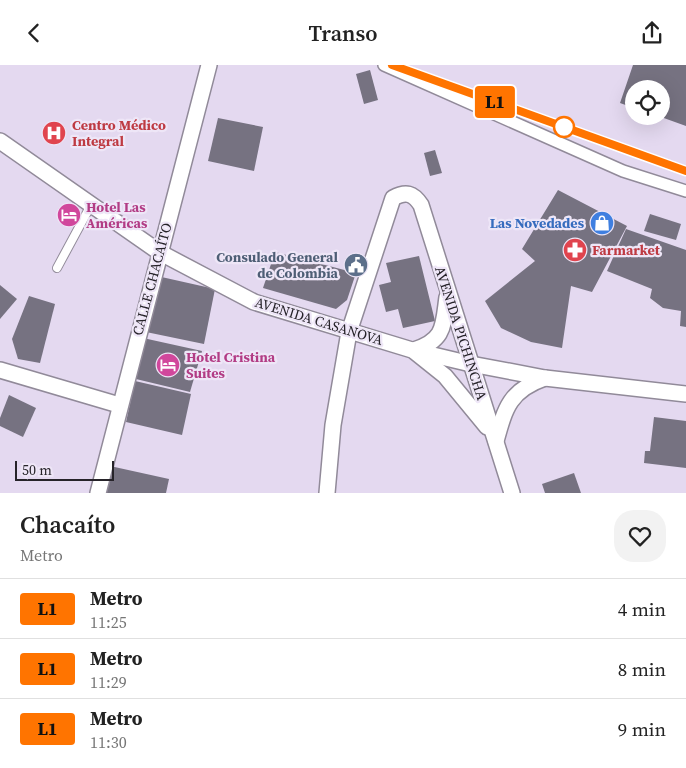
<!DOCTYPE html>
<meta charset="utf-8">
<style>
:root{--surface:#fff;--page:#f2f2f2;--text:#222;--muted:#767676;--line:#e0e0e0}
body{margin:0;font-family:"Source Serif 4",serif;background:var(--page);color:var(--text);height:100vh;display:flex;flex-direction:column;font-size:19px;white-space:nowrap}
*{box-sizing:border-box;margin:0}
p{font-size:16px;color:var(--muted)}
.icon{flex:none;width:28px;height:28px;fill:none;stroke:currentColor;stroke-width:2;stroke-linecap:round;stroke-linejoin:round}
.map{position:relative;height:428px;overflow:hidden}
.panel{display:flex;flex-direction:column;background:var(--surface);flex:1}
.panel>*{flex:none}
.badge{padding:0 10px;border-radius:4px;font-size:18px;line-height:32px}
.fabs{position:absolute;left:625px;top:15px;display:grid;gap:10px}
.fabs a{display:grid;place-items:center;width:45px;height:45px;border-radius:50%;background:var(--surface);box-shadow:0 5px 20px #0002;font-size:25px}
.scale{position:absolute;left:15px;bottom:12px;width:99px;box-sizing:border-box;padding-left:5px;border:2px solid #262329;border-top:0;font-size:14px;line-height:18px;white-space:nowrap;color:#262329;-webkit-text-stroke:4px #eee6f7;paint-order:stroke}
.map>.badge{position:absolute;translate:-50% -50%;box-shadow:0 0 0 2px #fff}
.round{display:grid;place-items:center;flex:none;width:52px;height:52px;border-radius:20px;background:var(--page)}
.headline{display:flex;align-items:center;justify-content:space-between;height:85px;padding:0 20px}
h1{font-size:24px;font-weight:600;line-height:38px}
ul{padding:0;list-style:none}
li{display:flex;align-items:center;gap:15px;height:60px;padding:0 20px;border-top:1px solid var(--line)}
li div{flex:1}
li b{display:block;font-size:19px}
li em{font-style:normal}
li .badge{min-width:55px;font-weight:700;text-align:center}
header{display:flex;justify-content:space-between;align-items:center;height:65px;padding:0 20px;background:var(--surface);font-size:22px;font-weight:600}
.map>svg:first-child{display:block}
.built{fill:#e4d9f0;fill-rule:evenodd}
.building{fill:#767281}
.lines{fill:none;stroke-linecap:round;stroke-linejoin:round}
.service-casing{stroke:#918a99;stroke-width:10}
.pedestrian-casing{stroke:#918a99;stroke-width:14}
.minor-casing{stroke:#918a99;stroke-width:18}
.service{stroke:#fff;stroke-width:8}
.pedestrian{stroke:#fff;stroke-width:11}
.minor{stroke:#fff;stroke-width:15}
.line-casing{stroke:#fff;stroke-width:11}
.line{stroke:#ff7400;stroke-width:8}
.stop-dot{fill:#fff;stroke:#ff7400;stroke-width:2.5}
.labels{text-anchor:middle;stroke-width:4.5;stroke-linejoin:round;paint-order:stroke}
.health-label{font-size:14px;font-weight:bold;fill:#be3a42;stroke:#eee6f7;text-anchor:start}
.hotel-label{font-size:14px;font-weight:bold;fill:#b23c85;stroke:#eee6f7;text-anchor:start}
.shop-label{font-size:14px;font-weight:bold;fill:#366cbe;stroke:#eee6f7;text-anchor:end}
.service-label{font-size:14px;font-weight:bold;fill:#4e5e75;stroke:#eee6f7;text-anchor:end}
.street-label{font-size:14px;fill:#262329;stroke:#eee6f7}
</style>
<header><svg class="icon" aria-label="back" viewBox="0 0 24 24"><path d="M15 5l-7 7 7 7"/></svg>Transo<svg class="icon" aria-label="share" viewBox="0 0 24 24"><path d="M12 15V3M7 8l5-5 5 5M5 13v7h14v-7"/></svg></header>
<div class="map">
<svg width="686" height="428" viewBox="0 0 686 428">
<rect width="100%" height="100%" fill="#eee6f7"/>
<path class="built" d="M 0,0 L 686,0 L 686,428 L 0,428 ZM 634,24 L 661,24 L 661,51 L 634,51 Z"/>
<g class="building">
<polygon points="633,0 686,0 686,61 661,52 661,24 634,24 634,43 620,38"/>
<polygon points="370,5 378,35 364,39 356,9"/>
<polygon points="218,53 263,62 254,106 208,96"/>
<polygon points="435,85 442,108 430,111 424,88"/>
<polygon points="558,125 627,161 592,227 571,221 562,283 531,277 501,263 485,236 535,196 522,184"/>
<polygon points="650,149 681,159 676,175 644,166"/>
<polygon points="626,164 686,185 686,262 680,261 681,246 663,243 650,233 652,224 607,206"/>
<polygon points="275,187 356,208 347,235 336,244 263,223"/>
<polygon points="419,191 435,256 403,263 398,244 386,247 379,220 391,217 386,198"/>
<polygon points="157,211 215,224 204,279 146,267"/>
<polygon points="0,220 17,234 0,254"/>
<polygon points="29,231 55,239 40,298 18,294 12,274"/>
<polygon points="143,273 202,286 190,327 136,314"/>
<polygon points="135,316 191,329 182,370 126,357"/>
<polygon points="9,330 36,343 23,372 0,361 0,353"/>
<polygon points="654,352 686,356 686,403 644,398 645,386 650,386"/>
<polygon points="110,401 169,414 166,428 105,428"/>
<polygon points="574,408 581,428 545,428 542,419"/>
</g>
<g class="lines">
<g class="service-casing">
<polyline id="service" points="57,203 91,140"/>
</g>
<g class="pedestrian-casing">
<polyline id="pedestrian" points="384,0 623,106 686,126"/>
</g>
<g class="minor-casing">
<g id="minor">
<polyline points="0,76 159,187 254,237 412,285 471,299 545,313 686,329"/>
<path d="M 414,285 C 445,275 443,261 447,232"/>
<polyline points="415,287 445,311 487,362"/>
<polyline points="0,305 119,340"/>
<path d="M 496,376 C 505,343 510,325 545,313"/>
<polyline points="98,428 209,0"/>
<path d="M 327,428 L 333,360 L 349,267 L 393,133 C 406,126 413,128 421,140 L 512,428"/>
</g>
</g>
<use href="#service" class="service"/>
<use href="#pedestrian" class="pedestrian"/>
<use href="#minor" class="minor"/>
</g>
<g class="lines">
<g class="line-casing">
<polyline id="line" points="392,0 686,106"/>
</g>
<use href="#line" class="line"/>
</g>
<defs>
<g id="hospital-disc" transform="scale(1.25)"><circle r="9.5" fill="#e0444e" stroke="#eee6f7"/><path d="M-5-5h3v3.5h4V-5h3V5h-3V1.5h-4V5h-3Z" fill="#fff"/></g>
<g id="hotel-disc" transform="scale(1.25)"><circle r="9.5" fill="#d1479c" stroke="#eee6f7"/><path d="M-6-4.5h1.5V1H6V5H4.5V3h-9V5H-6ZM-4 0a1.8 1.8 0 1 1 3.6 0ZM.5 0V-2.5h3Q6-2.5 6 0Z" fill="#fff"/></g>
<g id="shop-disc" transform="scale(1.25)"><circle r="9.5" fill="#3f7fe0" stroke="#eee6f7"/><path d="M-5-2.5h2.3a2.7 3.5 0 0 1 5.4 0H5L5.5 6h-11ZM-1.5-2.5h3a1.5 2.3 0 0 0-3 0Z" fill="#fff"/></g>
<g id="pharmacy-disc" transform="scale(1.25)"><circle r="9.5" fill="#e0444e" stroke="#eee6f7"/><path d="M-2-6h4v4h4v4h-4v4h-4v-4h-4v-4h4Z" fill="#fff"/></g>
<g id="civic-disc" transform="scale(1.25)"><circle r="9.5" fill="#5c6f8a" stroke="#eee6f7"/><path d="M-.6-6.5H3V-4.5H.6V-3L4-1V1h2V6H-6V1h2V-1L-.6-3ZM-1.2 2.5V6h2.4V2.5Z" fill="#fff"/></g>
</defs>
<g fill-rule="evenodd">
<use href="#hospital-disc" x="54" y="68"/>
<use href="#hotel-disc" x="69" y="150"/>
<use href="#shop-disc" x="602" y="158"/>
<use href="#pharmacy-disc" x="575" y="185"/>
<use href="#civic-disc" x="356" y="200"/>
<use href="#hotel-disc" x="168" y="300"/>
</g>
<circle class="stop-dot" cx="564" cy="62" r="10"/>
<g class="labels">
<g class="health-label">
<text x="72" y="65">Centro Médico<tspan x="72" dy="16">Integral</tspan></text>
<text x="592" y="190">Farmarket</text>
</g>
<g class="hotel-label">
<text x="86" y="147">Hotel Las<tspan x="86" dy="16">Américas</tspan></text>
<text x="186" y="297">Hotel Cristina<tspan x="186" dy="16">Suites</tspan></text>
</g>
<g class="shop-label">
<text x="584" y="163">Las Novedades</text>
</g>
<g class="service-label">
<text x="338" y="197">Consulado General<tspan x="338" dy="16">de Colombia</tspan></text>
</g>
<g class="street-label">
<text transform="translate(152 214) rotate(-75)" y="5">CALLE CHACAÍTO</text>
<text transform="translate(319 256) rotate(17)" y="5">AVENIDA CASANOVA</text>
<text transform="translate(461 268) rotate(72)" y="5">AVENIDA PICHINCHA</text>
</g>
</g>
</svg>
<div class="fabs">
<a><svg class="icon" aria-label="locate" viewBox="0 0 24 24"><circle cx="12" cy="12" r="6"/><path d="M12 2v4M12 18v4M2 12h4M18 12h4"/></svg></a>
</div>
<div class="scale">50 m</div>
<b class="badge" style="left:495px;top:37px;background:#ff7400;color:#111">L1</b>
</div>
<section class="panel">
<div class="headline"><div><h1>Chacaíto</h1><p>Metro</p></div><a class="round"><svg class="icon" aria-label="heart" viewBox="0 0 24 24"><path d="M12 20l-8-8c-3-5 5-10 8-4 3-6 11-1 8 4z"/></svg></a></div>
<ul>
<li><span class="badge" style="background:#ff7400;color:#111">L1</span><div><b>Metro</b><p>11:25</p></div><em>4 min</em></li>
<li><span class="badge" style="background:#ff7400;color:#111">L1</span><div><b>Metro</b><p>11:29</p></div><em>8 min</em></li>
<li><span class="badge" style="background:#ff7400;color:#111">L1</span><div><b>Metro</b><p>11:30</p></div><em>9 min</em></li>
</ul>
</section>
